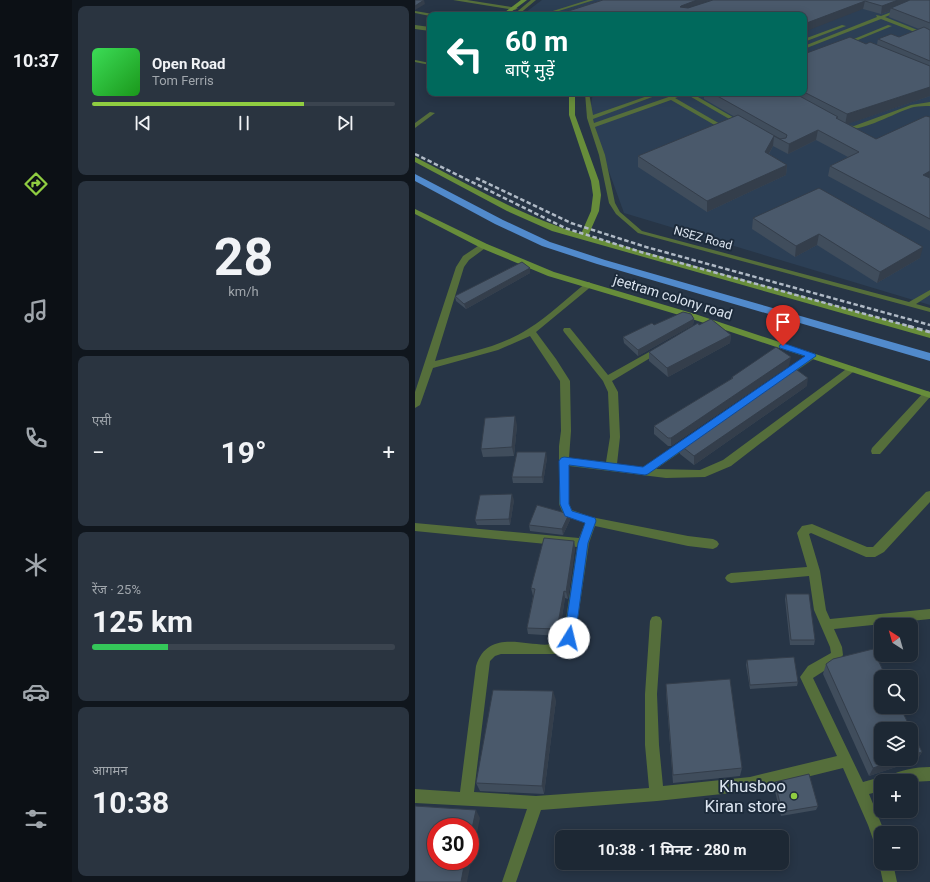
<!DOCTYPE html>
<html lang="hi">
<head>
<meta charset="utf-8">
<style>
	:root { --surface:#1d2834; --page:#2a3440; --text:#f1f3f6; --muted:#a0a6ac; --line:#3b444f; --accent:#90cd41 }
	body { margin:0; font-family:Roboto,"Noto Sans Devanagari",sans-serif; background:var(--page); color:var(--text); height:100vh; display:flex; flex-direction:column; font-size:15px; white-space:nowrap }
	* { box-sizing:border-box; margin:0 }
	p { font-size:13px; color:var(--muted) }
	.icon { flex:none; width:22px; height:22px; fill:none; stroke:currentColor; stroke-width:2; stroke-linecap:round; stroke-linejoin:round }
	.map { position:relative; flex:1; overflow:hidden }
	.panel { display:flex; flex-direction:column; gap:6px; padding:6px; background:#10161d; width:343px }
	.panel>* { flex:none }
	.guide { position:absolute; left:12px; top:12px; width:380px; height:84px; border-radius:8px; box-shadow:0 2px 10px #0003,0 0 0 1px var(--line); background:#00695c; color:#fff; overflow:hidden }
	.needle { width:26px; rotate:323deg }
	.tools { position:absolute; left:459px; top:618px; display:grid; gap:8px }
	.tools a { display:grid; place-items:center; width:44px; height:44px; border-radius:8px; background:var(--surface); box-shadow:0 2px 10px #0003,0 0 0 1px var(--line); font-size:20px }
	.speed { position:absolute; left:12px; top:818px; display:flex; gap:8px; font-size:20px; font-weight:700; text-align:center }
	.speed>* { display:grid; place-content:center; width:52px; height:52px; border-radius:50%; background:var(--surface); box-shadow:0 2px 10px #0003,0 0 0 1px var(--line); line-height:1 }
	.speed .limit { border:6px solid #d22; background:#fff; color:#111 }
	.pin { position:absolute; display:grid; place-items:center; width:34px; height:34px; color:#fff; margin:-41px -17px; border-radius:50% 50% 50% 0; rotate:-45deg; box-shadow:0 0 4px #0007 }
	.pin .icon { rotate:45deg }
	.me { position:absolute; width:44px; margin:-22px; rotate:9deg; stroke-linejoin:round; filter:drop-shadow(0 0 3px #0008) }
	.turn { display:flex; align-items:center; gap:14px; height:84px; padding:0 12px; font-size:18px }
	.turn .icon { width:52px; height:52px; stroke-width:2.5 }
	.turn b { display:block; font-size:28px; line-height:34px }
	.big { font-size:30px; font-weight:700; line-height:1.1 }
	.panel .card { flex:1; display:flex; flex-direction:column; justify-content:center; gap:6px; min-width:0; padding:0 14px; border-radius:8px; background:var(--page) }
	.panel .dial { align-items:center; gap:0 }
	.dial b { font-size:52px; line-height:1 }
	.song { display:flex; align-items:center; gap:12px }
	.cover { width:48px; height:48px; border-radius:6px; background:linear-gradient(135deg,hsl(130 70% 55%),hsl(120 70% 35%)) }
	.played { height:4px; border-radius:2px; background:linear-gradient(90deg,var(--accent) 70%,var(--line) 70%) }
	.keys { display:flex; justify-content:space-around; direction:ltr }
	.heat { display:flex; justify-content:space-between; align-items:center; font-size:22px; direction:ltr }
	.charge { height:6px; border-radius:3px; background:linear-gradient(90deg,#34c759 25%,var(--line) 0) }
	.trip { position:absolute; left:140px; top:830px; width:234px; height:40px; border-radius:8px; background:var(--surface); box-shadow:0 2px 10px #0003,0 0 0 1px var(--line); font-weight:700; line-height:40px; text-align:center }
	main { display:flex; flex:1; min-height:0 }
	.tab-bar { display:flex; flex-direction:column; width:72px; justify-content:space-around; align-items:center; background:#0c1015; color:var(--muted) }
	.tab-bar .icon { width:28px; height:28px }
	.tab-bar .selected { color:var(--accent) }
	.tab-bar b { font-size:18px; color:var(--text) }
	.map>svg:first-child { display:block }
	.built { fill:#2c3f55 }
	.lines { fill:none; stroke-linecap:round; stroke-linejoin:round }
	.canal { fill:#518acc; fill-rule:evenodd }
	.lane { fill:#556e3b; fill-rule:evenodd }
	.street { fill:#556e3b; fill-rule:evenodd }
	.secondary { fill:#678d3a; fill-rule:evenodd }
	.rail-far1 { stroke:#b0bac6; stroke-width:2.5; stroke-dasharray:4.5 2.5; stroke-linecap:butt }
	.rail { stroke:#b0bac6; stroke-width:3; stroke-dasharray:6 3; stroke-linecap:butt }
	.wall { fill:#404d5c }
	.shaded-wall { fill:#343e4b }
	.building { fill:#4a596b; stroke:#343e4b }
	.route { fill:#1a73e8; stroke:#114b97 }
	.poi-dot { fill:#90cd41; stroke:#1d2b3b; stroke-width:1.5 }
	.labels { text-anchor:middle; stroke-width:4; stroke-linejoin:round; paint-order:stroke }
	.far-street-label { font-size:12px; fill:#dce5f0; stroke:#1d2b3b }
	.street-label { font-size:14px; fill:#dce5f0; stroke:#1d2b3b }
	.near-poi-label { font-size:17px; fill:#dce5f0; stroke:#1d2b3b; text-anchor:end }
</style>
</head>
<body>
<main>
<nav class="tab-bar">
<b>10:37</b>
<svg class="icon selected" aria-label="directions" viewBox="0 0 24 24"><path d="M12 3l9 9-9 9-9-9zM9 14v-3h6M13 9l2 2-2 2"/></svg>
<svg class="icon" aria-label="music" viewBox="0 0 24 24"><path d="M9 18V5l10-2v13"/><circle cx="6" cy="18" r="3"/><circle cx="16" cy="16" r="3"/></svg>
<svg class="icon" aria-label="phone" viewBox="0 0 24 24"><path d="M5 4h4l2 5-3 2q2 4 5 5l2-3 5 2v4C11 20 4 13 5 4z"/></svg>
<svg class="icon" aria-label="climate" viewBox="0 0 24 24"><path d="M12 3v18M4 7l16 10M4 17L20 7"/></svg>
<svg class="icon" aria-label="car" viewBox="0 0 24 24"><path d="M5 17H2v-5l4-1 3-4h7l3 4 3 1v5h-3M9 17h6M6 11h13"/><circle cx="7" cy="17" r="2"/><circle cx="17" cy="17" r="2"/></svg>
<svg class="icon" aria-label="filters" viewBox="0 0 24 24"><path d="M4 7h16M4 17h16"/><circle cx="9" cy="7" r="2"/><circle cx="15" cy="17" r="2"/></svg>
</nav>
<section class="panel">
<div class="card">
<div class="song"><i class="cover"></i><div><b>Open Road</b><p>Tom Ferris</p></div></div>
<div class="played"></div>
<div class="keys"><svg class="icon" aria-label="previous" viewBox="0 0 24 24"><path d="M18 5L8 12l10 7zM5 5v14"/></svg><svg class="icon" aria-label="pause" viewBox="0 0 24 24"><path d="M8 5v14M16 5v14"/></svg><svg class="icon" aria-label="next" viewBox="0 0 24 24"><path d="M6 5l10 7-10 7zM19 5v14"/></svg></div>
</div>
<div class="card dial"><b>28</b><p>km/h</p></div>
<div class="card"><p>एसी</p>
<div class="heat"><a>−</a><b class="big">19°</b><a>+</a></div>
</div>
<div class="card"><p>रेंज · 25%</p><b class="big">125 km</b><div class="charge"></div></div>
<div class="card"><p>आगमन</p><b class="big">10:38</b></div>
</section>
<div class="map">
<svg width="515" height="882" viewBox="0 0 515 882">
	<rect width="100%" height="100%" fill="#273546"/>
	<path class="built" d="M127 0H515V305L209 213 188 155 175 110 178 93H389V15H107Z"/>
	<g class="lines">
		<path class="canal" d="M0 174 88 220 135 242 190 260 515 353V361L182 264 127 246 80 224 0 181Z"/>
		<path class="lane" d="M116 0H121L103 15H98Z
			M173 0H179L131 15H125Z
			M484 9H485V11L470 17 515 35V38L466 19 389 49V46L462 17 461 15 466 16Z
			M0 11 18 14 20 15 15 16 0 13Z
			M427 25 431 26 389 42V39Z
			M473 25 477 26 438 42 434 41Z
			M0 60 15 63V65L0 62Z
			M170 93H174L178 115 241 93H248L178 119 179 123 265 93H276L328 123 323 124 271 94 260 98 307 125V127H303L256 100 180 127 190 155 200 203 205 212 227 231 494 302 515 290V295L501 304 515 308V312L223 233 201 214 194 203 184 155 172 118Z
			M515 102V106C510 106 504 106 499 107 482 111 442 136 427 127L430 125 439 126 496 105Z
			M15 112 20 113 0 128V123Z"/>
		<path class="street" d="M38 0H52L103 8 100 10Z
			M0 25 15 27V31L0 29Z
			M66 244H72L73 246 54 260 49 267 20 361C52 353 85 347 113 329 134 316 152 298 171 283L174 282 178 285 121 332 141 359 155 381 156 431 154 458 191 462 195 437 193 392 188 381 149 332 148 330 149 328H155L193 375 243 347H249L250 349 197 381 203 392 205 437 202 464 228 467 276 435 280 436 281 439 280 442 241 469 285 470 308 460 434 367H440L442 369 316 466 290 477 251 478 154 466V504L157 510 176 517 273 536 298 539 302 541 304 544 302 547 298 549 273 546 180 526 174 543 160 638 154 648 141 654H86L80 656 75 661 59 792 121 796 234 788 230 745V694L235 621 237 617 241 616 245 617 247 621 242 694 244 745 248 786 335 777 422 756 385 677 393 666 416 653 415 647 399 610 394 576 316 583 312 581 310 578 312 575 316 573 392 567 382 533 387 526 397 524 452 547H458L511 492 515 491V502L469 552 460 557H451L396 533 394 534 405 571 411 610 415 619 515 609V619L419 629 427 647 428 655 423 662 398 678 448 782 466 777 471 780 473 776C487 770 500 767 515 767V781L496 782V781H466V791L454 794 470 833H466V850L461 848 453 825 428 768 335 791 242 801 126 810 101 882H87L112 809 0 803V789L45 792 61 666C76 619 131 659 148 638L162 547 0 531V523L164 538 170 523 149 516 144 504V446L146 431 145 381 115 336 83 350 18 368 5 405 0 408V392L41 267 48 256Z
			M397 353 402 356 400 358 371 378H365L363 376 365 374Z
			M512 391 515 392V397L465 454H457L456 451 457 448 509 392Z
			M466 858V863H478L482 882H468L464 863Z"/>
		<path class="secondary" d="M106 0H112L92 15H86Z
			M154 93H160V115L184 181 186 195 184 211 173 236 515 332V338L137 231 92 211 0 162V157L2 158C55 185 108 217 166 234L176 211 178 195 176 181 154 115Z
			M0 209 72 244 139 272 280 314 515 392V398L274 318 133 276 66 248 0 214Z"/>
		<path class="rail-far1" d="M0 154 150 228 226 252 497 327
			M61 178 156 223 231 247 515 325"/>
		<path class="rail" d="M493 326 515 332"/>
	</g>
	<path class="wall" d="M188 0H515V96L432 124 461 139 515 117V231L413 176 415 166 433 157 401 140 373 154 358 146 354 154 372 165 371 175 292 212 223 167V156L320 117 289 99V93H389V54L451 44H462L463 39 484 37 504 29 474 17 475 11 466 14 448 9 141 15Z
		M200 93H216L206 97Z
		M338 218 505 258 462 283 402 245 380 257 337 229Z
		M115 268V273L51 309 41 301 40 296Z
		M279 319 278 325 223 356 209 343 208 337 239 325Z
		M284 325 316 335 315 343 253 377 234 361V352Z
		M374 366 256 446H253L239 434V426L316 379 317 377Z
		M392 386 279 465 265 454V445Z
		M102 425 99 456 68 457 66 449Z
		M132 458 128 483H98L97 477Z
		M99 500 95 525H62L60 520Z
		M154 514 155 520 148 535 115 531 114 525Z
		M159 541 160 548 153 599 150 598 144 636 113 634 112 628 118 596 116 588Z
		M371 594 400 640 399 645H375L370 599Z
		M332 660 383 682 382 686 335 689 331 665Z
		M411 664 507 752 502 760 454 776 408 674Z
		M251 684 327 768 325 776 258 783 251 693Z
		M141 700 129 794 65 791 61 783Z
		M360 782 403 806 401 810 366 816 359 787Z"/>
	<path class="shaded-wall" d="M9 0 10 4 0 10V6Z
		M282 0H305L266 14 265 7 266 6Z
		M483 0H497L476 8 475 11 466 14 467 6Z
		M450 1 448 9 389 32V24Z
		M515 87V96L430 125 432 114Z
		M206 93H216L206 97Z
		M403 130 401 140 373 154 374 144Z
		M359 136 358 146 349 162 350 152Z
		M372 165 371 175 292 212V201Z
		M515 171V180L508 175Z
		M404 234 402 245 380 257 381 246Z
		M508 247 505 258 462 283 465 272Z
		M115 268V273L51 309 49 304Z
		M279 319 278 325 223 356V350Z
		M316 335 315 343 253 377 252 368Z
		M376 357 374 366 256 446V438Z
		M393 378 392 386 279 465V456Z
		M100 416 102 425 99 456 97 447Z
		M131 452 132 458 128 483 127 477Z
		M97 494 99 500 95 525 94 519Z
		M154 514 155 520 148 535 147 529Z
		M159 541 160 548 153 599 151 592Z
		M149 591 150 598 144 636 142 629Z
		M138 691 141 700 129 794 127 786Z
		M507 752 502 760 454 776 458 768 485 759H496V755Z
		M61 810 65 818 52 882H46L50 861H55V838Z"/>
	<path class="building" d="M0 0H9L0 6Z
		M188 0H282L266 6 265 7 273 8 298 0H483L467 6 450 1 389 24V15H124L135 12 141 15Z
		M495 0H515V23L476 8Z
		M509 27 515 30V61L463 39 476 34 484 37Z
		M435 37 451 44 455 42 515 66V87L432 114 389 92V54Z
		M297 93H379L423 117 421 118 461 139 511 116 515 117V171L508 175 515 178V219L415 166 444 152 403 130 374 144 359 136 350 152 372 165 292 201 223 156 323 115 365 139 371 138 372 135Z
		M404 188 508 247 465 272 404 234 381 246 338 218Z
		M107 262 115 268 49 304 40 296Z
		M268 312 276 314 279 319 223 350 208 337 237 323 239 325Z
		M296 319 316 335 252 368 234 352 283 323 284 325Z
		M361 347 376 357 256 438H253L239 426 318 378 317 377Z
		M378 367 393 378 279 456 265 445Z
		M100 416 97 447 66 449 70 418Z
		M102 452H131L127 477H97Z
		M97 494 94 519 60 520 65 495Z
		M122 505 154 514 147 529 114 525Z
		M129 538 159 541 151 592 149 591 142 629 112 628 120 589 116 588Z
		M371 594H394L400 640H376Z
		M458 649 471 677H466V707H485L496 729H466V759H485L458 768 411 664 418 659Z
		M379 657 383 682 335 685 332 660Z
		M315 679 327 768 258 775 251 684Z
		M78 690 138 691 127 786 61 783Z
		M496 729 507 752 496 755Z
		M394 774 403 806 367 812 360 782Z
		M0 806 61 810 55 838V827H21V861H50L46 882H0Z"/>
	<path class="route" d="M368 343 400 354 401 356 233 474 230 475 154 465V504L157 511 180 518 181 521 173 543 160 638 158 641 154 643 150 641 149 638 163 543 170 523 150 516 145 504 144 461 146 458 149 457 228 467 390 356 365 348 364 346Z"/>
	<circle class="poi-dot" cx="379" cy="796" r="4"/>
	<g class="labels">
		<g class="far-street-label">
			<text transform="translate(288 238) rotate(15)" y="4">NSEZ Road</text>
		</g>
		<g class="street-label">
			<text transform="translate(258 297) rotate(17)" y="5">jeetram colony road</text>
		</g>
		<g class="near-poi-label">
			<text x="371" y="792">Khusboo<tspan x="371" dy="20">Kiran store</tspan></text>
		</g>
	</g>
</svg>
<div class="tools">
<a><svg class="needle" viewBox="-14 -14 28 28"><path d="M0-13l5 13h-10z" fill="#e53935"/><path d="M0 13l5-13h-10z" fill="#a0a6ac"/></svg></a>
<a><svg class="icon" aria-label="search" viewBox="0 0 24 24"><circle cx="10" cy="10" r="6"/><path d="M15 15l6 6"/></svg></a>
<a><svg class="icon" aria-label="layers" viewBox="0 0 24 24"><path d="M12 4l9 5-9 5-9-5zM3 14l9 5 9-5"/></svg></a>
<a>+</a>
<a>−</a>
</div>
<div class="speed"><div class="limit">30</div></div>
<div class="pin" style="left:368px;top:346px;background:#d93025"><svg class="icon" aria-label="arrive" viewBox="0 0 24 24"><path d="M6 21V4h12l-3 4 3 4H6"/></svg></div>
<svg class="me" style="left:154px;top:638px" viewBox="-20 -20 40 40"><circle r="19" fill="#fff"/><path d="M0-13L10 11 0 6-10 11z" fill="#1a73e8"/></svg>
<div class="trip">10:38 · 1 मिनट · 280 m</div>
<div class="guide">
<div class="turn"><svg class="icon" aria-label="left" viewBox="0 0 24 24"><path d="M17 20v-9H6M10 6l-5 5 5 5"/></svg><div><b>60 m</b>बाएँ मुड़ें</div></div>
</div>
</div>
</main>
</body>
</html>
